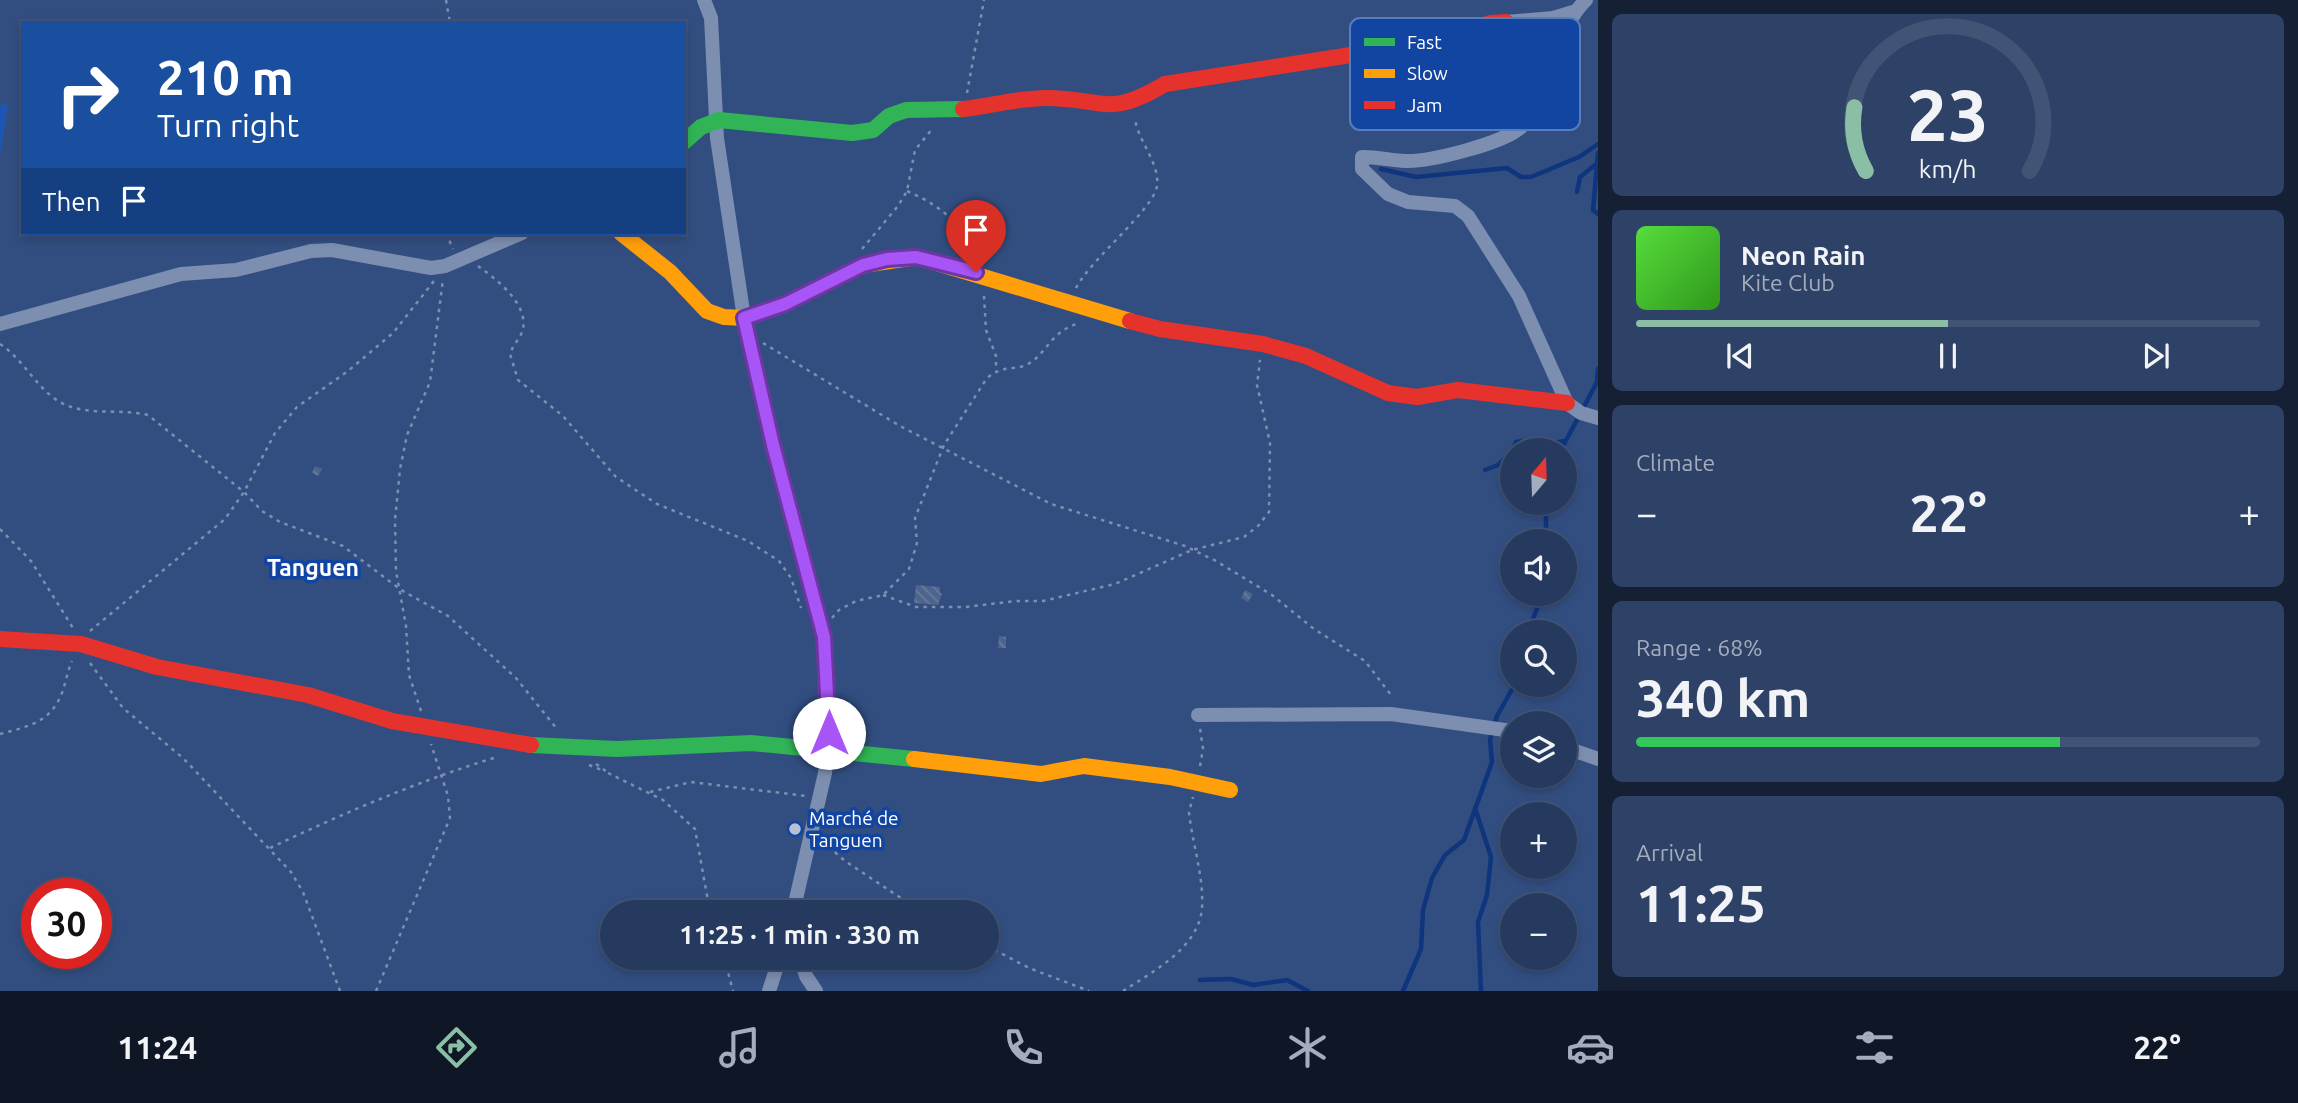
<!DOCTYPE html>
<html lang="en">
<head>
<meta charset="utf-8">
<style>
	:root { --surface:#263a60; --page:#2e4166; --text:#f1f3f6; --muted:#a4adbd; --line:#425475; --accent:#8abfa5 }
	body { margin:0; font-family:Ubuntu,sans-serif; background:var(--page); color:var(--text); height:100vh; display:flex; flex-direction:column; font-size:26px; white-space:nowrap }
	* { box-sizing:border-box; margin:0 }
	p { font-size:23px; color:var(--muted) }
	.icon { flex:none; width:38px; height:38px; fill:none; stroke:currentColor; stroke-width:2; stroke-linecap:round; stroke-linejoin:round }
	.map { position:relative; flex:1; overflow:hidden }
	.details { display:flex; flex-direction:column; gap:14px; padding:14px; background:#152035; width:700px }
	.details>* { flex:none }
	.banner { position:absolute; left:21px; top:21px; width:665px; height:214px; border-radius:0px; box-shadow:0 4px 10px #0003,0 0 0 2px var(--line); background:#1a4fa0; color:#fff; overflow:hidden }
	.needle { width:46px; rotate:19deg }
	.controls { position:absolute; left:1500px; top:438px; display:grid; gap:14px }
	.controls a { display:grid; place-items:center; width:77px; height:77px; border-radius:50%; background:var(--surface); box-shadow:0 4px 10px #0003,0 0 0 2px var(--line); font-size:35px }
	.speed { position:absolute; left:21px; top:878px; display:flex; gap:14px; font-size:35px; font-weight:700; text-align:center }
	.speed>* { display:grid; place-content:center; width:91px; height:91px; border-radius:50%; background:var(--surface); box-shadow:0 4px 10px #0003,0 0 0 2px var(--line); line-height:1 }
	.speed .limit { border:10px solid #d22; background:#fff; color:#111 }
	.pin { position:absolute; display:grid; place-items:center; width:60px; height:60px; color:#fff; margin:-72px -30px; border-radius:50% 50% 50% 0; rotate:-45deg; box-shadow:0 0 7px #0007 }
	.pin .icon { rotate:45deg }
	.me { position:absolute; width:77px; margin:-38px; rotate:0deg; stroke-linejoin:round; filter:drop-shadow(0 0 5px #0008) }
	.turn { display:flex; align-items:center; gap:24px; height:147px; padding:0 21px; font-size:32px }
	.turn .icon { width:91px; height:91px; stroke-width:2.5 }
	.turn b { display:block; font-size:49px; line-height:60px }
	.then { display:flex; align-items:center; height:66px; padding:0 21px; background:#0003; gap:14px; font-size:26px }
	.big { font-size:52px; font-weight:700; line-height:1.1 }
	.details .widget { flex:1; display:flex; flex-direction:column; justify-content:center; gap:10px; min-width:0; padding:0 24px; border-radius:10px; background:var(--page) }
	.details .dial { align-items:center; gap:0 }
	.dial svg { height:182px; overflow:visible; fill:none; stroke:var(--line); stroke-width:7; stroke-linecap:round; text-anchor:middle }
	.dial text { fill:var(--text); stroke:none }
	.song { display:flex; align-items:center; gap:21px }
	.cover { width:84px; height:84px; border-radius:10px; background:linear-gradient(135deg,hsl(110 70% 55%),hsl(110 70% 35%)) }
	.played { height:7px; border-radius:4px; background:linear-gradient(90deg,var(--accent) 50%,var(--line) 50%) }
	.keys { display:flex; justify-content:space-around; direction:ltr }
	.heat { display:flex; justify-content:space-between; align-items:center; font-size:38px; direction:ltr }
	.charge { height:10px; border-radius:5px; background:linear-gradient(90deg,#34c759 68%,var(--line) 0) }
	.trip { position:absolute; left:600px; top:900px; width:399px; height:70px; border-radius:35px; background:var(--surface); box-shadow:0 4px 10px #0003,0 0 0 2px var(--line); font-weight:700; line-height:70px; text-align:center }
	.tabs { display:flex; height:112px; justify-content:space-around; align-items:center; background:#0f1726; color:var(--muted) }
	.tabs .icon { width:49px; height:49px }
	.tabs .on { color:var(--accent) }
	.tabs b { font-size:32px; color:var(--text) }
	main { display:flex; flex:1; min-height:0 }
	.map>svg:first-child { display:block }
	.forest { fill:url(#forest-crowns) }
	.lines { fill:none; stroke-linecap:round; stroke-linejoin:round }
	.stream { stroke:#0e357d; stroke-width:4.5 }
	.building { fill:url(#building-back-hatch) }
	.path { stroke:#7d8fb0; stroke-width:2.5; stroke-dasharray:3.5 5; stroke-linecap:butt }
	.street { stroke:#7d8fb0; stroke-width:14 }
	.fast { stroke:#30b455; stroke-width:16 }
	.slow { stroke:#ff9f0a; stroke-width:16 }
	.jam { stroke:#e5322d; stroke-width:16 }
	.route-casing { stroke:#6d37a1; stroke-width:18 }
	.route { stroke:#a855f7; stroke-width:12 }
	.poi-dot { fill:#b7c1d3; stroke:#1145a1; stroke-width:2.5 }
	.labels { text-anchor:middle; stroke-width:7; stroke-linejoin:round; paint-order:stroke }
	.poi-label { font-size:19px; fill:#fff; stroke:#1145a1; text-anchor:start }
	.quarter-label { font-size:23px; font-weight:bold; fill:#fff; stroke:#1145a1 }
	.key { fill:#1145a1; stroke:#587dbd; stroke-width:2 }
	.key-label { font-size:19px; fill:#fff }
</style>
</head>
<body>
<main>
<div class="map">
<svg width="1598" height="991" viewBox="0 0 1598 991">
	<defs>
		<pattern id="forest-crowns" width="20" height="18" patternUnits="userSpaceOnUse" patternTransform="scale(1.75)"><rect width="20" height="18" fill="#1c55b3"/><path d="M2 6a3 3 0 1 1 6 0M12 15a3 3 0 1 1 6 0" fill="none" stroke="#3e6ebe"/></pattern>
		<pattern id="building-back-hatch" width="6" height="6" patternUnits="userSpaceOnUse" patternTransform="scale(1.75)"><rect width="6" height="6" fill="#4d648d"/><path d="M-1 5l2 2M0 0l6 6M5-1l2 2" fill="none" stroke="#687b9e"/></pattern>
	</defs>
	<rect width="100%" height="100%" fill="#324e80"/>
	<path class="forest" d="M8 104 0 156V105Z"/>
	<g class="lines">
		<path class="stream" d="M1598 153 1593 210 1598 214
			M1381 169 1416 177 1507 168 1521 177H1531L1579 157 1598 144
			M1577 192 1580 177 1595 165
			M1513 450 1516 442C1533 438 1549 446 1565 441
			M1561 450 1597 382 1598 369
			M1485 470 1498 465 1512 452
			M1546 541V502
			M1534 632 1533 619 1543 593
			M1475 808 1491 857 1487 895 1478 922 1481 991
			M1200 980 1231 979 1253 985 1287 980 1308 991
			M1403 991 1421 949 1423 910 1432 878 1445 855 1464 840 1492 762 1490 740 1497 716 1515 684"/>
	</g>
	<path class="building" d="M315 466 322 469 318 476 312 473Z
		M916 585 940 587V593H942L938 605 914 603Z
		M1245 590 1253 594 1248 602 1241 598Z
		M999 636 1006 637V648H998Z
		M1564 922 1572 926 1567 933 1564 931Z"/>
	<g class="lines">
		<path class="path" d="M446 0 450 23
			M967 93 984 0
			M907 191C945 208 958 221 976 259
			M446 233 453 249
			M862 249 898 206 907 191 915 150 933 128
			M478 266C496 279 528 303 523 329 521 338 513 344 510 354L518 380 563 416 616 477 657 504 748 541 779 561 791 578 801 608
			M1076 288C1090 260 1154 209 1157 186 1160 163 1138 141 1135 119
			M984 296 986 330 996 356V371
			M763 343 900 426 1051 504 1185 546 1216 561 1272 595 1314 629 1365 661 1391 695
			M0 344C23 359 35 386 58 401 84 417 119 408 148 415L244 492 262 511 280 522 343 546 401 590 448 616 516 678 557 729
			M0 529 31 561 73 628
			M883 595 916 607H966L1016 601H1043L1115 584 1192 550 1244 537 1258 526 1269 512 1270 443 1257 385 1260 360
			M832 618 839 610 856 601 883 595 909 569 917 543 915 518 944 445 987 378C1004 364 1016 371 1028 364 1047 354 1050 331 1080 323
			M90 631 225 519 244 492 275 433 297 407 348 371 393 333 434 281
			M90 663 123 708 183 758 291 872 303 892 340 991
			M421 711 409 675 406 626 396 571 395 520 400 469 407 435 430 382 443 279
			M0 734C22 728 45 724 57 703 65 691 66 674 72 661
			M596 764 607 772
			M589 765 602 770
			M1200 766 1203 749 1200 728
			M608 773 663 800 695 829 710 912
			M650 792 691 782 806 796
			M822 841 845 861 922 912
			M270 848C344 813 418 781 497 757
			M987 946 1029 968 1089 991
			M724 957 733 991
			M376 991 450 818 448 796 431 744
			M1123 991C1152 972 1199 948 1202 908 1204 876 1192 843 1189 812L1193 797"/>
		<path class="street" d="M704 0 711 18 717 138 744 318 773 445 824 637 830 719 825 773 793 912
			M1586 0C1561 24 1562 52 1550 82 1544 97 1534 115 1521 127 1504 143 1430 162 1405 161 1390 160 1377 157 1362 157V169L1388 194 1408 202 1455 206 1468 216 1519 296 1567 403 1581 413 1598 418
			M1506 22 1553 18 1573 12
			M0 324 181 274 236 270 311 251 332 250 431 268 445 266 522 233
			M1198 715 1391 714 1512 731
			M1564 747 1598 759
			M800 957 806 976 816 991
			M769 991 780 957"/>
		<path class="fast" d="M684 142 701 127 719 120 852 133 873 130 889 116 906 110 963 109
			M531 745 617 749 751 743 914 759"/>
		<path class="slow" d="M621 233 670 272 707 311 724 317 744 318 785 304 863 265 917 257 1130 321
			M914 759 1041 774 1084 766 1170 777 1230 790"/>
		<path class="jam" d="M963 109C991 106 1022 97 1050 98 1108 100 1109 117 1165 84L1370 52 1440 39 1490 23 1506 22 1554 67
			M1130 321 1160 329 1263 344 1306 356 1388 393 1417 397 1458 390 1567 403
			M0 639 81 644 157 667 308 695 392 721 531 745"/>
	</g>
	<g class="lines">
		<g class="route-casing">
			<path id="route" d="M829 733 824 637 773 445 744 318 785 304 863 265 887 259 916 257 976 272"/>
		</g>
		<use href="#route" class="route"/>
	</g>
	<circle class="poi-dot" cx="795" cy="829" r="7"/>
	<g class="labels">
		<g class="poi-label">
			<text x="809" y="825">Marché de<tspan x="809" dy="22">Tanguen</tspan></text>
		</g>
		<g class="quarter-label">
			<text x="313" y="576">Tanguen</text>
		</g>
	</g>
	<rect x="1350" y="18" width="230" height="112" rx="10" class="key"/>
	<rect x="1364" y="38" width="31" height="8" fill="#30b455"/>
	<rect x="1364" y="69" width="31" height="9" fill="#ff9f0a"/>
	<rect x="1364" y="101" width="31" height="8" fill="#e5322d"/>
	<g class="key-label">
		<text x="1407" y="49">Fast</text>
		<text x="1407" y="80">Slow</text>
		<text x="1407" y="112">Jam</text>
	</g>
</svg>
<div class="controls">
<a><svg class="needle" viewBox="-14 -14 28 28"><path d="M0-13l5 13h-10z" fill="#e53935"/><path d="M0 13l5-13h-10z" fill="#a4adbd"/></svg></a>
<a><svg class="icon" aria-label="sound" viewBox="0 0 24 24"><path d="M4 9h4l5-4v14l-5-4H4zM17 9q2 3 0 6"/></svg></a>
<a><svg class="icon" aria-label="search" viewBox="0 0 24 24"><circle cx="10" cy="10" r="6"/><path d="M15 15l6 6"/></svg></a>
<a><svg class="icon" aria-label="layers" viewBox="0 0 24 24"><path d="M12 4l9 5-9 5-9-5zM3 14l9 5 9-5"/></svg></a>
<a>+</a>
<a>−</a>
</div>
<div class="speed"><div class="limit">30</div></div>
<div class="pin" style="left:976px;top:272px;background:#d93025"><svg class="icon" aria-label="arrive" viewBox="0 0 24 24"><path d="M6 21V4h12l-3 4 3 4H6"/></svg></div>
<svg class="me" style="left:829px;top:733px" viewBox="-20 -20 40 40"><circle r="19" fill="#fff"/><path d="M0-13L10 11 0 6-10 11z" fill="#a855f7"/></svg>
<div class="trip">11:25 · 1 min · 330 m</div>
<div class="banner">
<div class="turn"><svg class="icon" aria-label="right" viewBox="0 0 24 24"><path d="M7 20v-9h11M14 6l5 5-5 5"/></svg><div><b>210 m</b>Turn right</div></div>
<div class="then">Then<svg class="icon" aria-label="arrive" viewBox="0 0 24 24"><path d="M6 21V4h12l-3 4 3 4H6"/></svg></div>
</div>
</div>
<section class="details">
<div class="widget dial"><svg viewBox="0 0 100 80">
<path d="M14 69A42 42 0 1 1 86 69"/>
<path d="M14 69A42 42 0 0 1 9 41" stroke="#8abfa5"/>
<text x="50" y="56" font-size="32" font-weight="700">23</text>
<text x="50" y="72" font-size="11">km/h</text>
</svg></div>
<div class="widget">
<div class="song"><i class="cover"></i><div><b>Neon Rain</b><p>Kite Club</p></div></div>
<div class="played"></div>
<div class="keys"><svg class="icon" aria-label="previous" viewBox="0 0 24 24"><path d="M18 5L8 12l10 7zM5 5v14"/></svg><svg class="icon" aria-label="pause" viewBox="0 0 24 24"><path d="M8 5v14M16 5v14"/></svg><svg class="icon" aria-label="next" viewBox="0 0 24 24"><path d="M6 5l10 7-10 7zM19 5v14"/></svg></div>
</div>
<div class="widget"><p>Climate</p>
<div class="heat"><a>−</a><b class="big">22°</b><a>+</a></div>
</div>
<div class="widget"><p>Range · 68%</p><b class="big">340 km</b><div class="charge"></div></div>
<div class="widget"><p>Arrival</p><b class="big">11:25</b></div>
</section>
</main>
<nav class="tabs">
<b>11:24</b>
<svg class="icon on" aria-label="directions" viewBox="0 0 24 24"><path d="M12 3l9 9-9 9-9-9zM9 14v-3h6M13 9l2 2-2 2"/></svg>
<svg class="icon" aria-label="music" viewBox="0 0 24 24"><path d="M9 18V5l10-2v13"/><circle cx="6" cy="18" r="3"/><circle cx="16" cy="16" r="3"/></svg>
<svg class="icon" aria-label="phone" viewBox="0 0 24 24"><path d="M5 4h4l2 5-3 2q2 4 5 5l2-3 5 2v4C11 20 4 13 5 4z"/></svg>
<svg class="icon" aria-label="climate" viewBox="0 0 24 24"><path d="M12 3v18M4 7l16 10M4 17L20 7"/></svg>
<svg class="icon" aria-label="car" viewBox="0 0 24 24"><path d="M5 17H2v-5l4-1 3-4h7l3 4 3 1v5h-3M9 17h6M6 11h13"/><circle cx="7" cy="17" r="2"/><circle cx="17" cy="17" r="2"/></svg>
<svg class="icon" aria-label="filters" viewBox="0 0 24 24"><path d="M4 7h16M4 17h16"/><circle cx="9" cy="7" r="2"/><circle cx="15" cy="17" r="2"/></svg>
<b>22°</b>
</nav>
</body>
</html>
